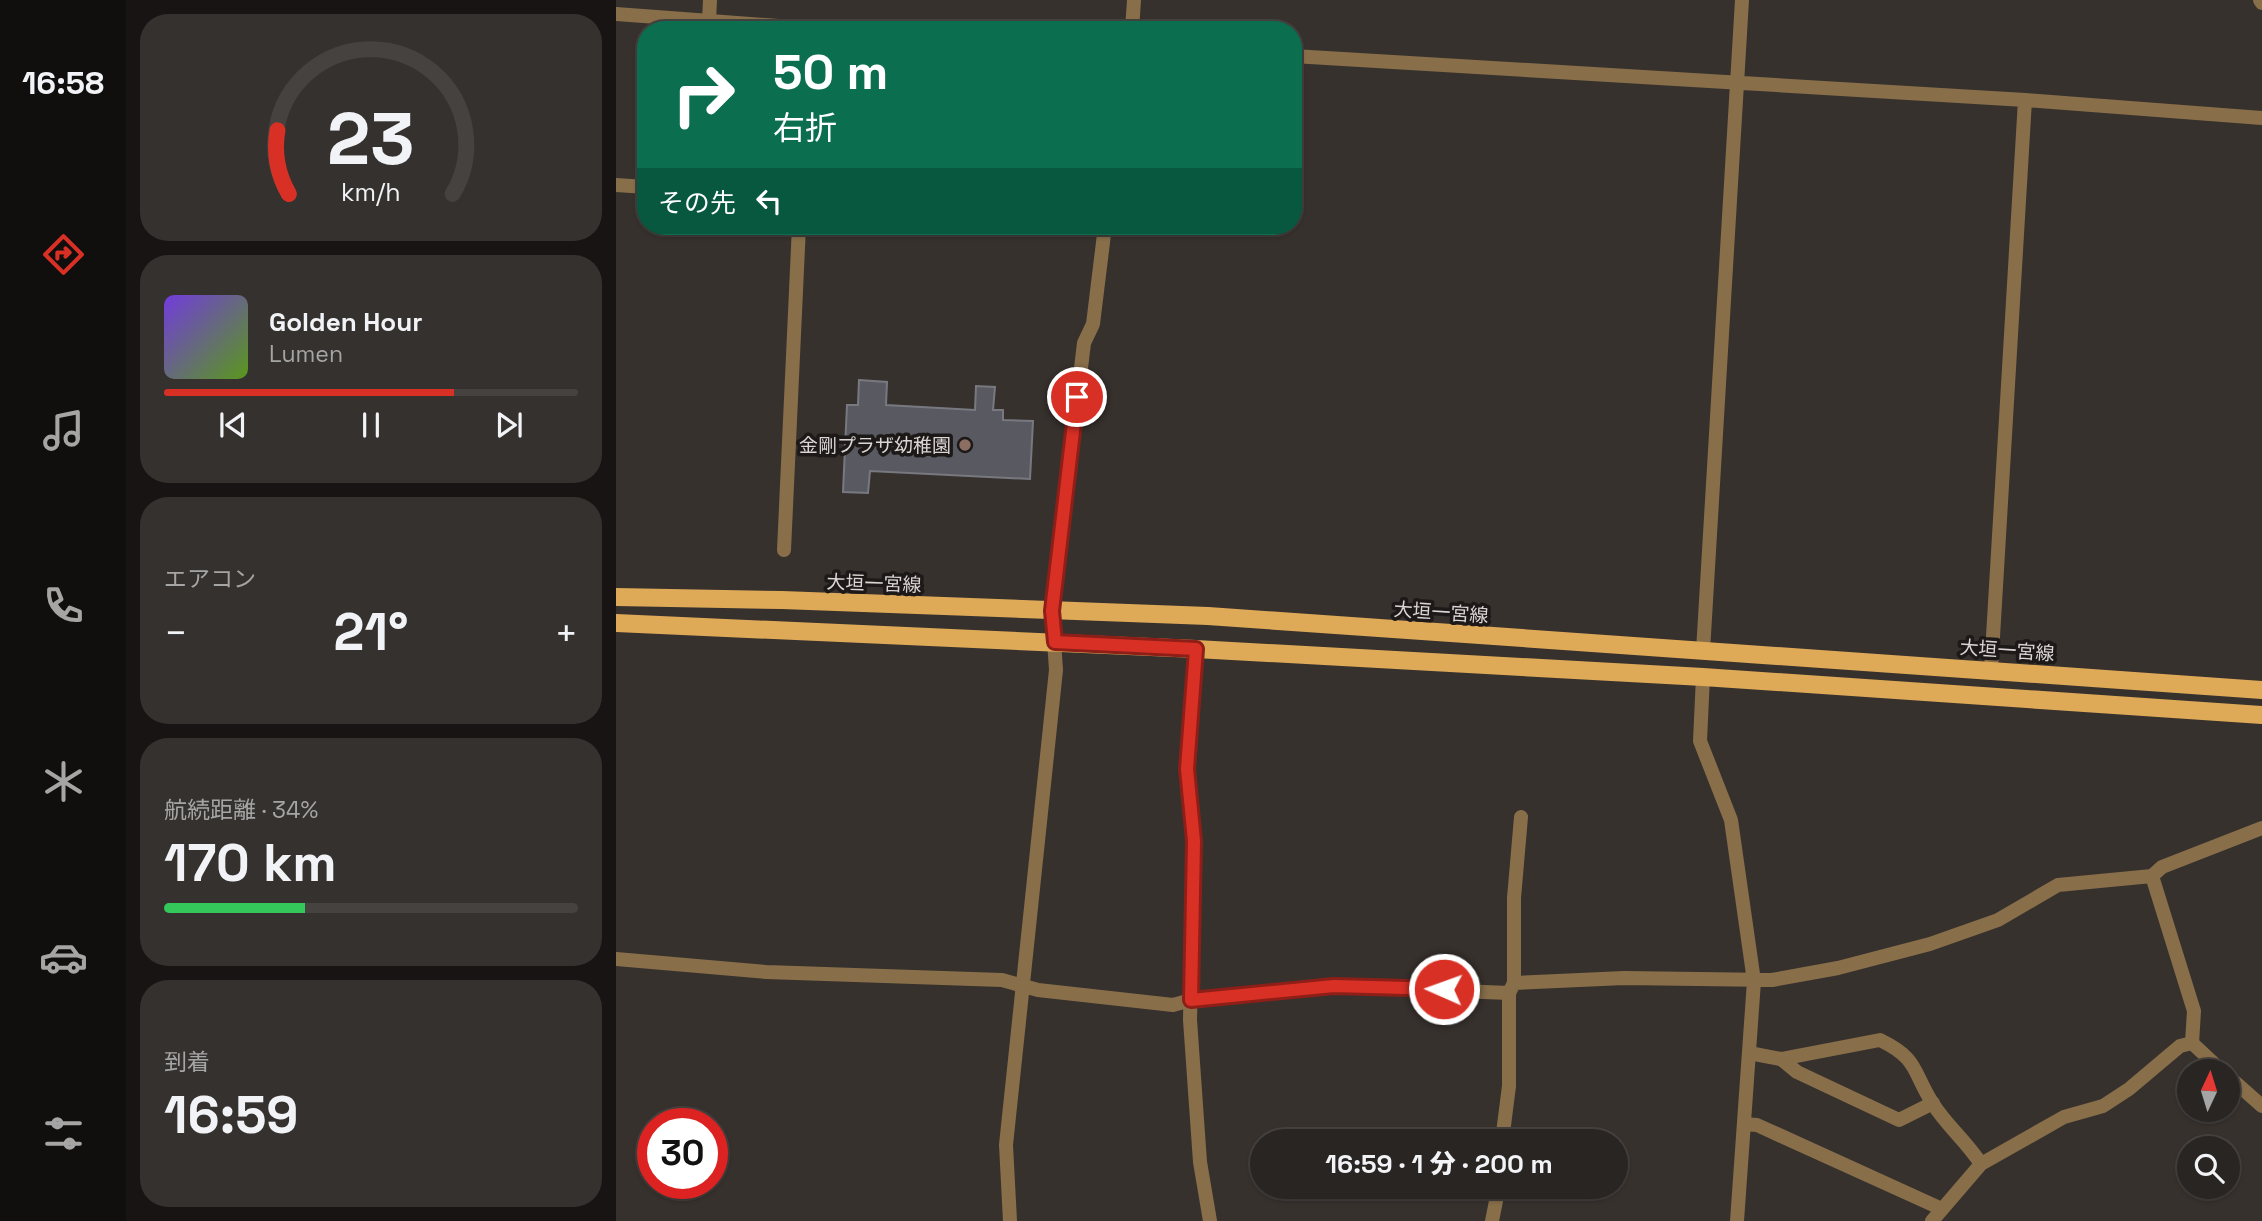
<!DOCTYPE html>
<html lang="ja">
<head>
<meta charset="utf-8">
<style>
	:root { --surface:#292522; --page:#35312f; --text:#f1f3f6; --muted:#a5a5a5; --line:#454240; --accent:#d93025 }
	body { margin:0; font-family:"Space Grotesk","Noto Sans JP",sans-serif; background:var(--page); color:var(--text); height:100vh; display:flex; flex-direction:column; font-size:26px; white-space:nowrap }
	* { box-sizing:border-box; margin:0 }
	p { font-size:23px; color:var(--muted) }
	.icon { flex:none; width:38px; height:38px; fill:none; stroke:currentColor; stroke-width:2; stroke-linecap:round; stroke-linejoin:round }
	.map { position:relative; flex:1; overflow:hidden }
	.details { display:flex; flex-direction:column; gap:14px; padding:14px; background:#171413; width:490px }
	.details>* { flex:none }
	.banner { position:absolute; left:21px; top:21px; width:665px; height:214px; border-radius:28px; box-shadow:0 2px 5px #0004,0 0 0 2px var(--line); background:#0b6e4f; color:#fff; overflow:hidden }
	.needle { width:46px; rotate:4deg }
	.tools { position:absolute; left:1561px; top:1059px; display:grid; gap:14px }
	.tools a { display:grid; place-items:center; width:63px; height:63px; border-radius:50%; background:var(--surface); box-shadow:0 2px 5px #0004,0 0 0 2px var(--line); font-size:35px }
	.speed { position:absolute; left:21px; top:1108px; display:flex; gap:14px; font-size:35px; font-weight:700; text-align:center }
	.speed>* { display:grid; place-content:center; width:91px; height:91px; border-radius:50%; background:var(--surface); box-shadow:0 2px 5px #0004,0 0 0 2px var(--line); line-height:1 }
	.speed .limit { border:10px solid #d22; background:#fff; color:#111 }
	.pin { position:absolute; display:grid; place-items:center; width:60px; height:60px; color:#fff; margin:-30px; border:4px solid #fff; border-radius:50%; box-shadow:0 2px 7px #0007 }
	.me { position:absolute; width:77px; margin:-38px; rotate:272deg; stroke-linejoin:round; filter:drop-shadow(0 0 5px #0008) }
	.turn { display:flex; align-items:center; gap:24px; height:147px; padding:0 21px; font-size:32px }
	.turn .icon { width:91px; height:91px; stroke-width:2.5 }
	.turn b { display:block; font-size:49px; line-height:60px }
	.then { display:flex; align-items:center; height:66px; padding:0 21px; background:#0003; gap:14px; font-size:26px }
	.big { font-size:52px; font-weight:800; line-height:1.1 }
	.details .widget { flex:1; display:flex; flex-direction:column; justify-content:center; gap:10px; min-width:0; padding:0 24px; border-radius:28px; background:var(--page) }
	.details .dial { align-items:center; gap:0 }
	.dial svg { height:182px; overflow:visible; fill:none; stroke:var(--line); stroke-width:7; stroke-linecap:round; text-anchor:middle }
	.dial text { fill:var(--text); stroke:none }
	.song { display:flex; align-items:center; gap:21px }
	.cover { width:84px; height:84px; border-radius:10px; background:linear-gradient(135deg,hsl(260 70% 55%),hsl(90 70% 35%)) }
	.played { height:7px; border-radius:4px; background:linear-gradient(90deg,var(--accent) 70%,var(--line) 70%) }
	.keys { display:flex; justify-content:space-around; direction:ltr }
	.heat { display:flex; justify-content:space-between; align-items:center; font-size:38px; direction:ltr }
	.charge { height:10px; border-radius:5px; background:linear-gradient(90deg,#34c759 34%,var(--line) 0) }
	.trip { position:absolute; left:634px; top:1129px; width:378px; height:70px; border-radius:35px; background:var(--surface); box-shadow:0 2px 5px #0004,0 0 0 2px var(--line); font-weight:800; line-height:70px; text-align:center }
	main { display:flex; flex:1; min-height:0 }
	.menu { display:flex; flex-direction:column; width:126px; justify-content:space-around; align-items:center; background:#100f0e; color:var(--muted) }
	.menu .icon { width:49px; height:49px }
	.menu .current { color:var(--accent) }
	.menu b { font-size:32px; color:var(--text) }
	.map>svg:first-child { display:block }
	.building { fill:#595a61; stroke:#787980; stroke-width:2 }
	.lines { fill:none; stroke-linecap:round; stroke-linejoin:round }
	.lane { stroke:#886f4a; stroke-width:14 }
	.street { stroke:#886f4a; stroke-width:14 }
	.primary { stroke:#deaa58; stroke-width:18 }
	.route-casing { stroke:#8d1f18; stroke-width:18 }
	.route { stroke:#d93025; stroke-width:12 }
	.education-dot { fill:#8d6e63; stroke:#1c1918; stroke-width:2.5 }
	.labels { text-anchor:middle; stroke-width:7; stroke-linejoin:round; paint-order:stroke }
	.poi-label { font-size:19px; fill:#dbd6d4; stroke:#1c1918; text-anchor:end }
	.street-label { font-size:19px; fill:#dbd6d4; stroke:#1c1918 }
</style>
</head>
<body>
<main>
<nav class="menu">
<b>16:58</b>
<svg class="icon current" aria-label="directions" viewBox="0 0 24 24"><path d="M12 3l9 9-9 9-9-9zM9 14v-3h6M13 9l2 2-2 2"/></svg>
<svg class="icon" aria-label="music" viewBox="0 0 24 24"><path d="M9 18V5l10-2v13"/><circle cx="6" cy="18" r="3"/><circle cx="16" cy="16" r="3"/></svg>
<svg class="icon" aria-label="phone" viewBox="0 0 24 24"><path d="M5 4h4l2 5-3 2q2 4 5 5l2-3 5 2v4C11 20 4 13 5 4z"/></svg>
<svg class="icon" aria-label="climate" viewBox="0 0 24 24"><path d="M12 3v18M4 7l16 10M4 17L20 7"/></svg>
<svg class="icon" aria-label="car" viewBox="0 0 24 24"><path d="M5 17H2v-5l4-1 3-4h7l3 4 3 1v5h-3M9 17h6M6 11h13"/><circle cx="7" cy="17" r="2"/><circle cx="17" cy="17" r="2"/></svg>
<svg class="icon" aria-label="filters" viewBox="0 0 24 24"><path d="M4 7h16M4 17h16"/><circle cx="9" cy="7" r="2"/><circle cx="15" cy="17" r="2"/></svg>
</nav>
<section class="details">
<div class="widget dial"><svg viewBox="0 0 100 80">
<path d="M14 69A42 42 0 1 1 86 69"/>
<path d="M14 69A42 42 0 0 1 9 41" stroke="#d93025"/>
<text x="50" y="56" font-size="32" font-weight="700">23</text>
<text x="50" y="72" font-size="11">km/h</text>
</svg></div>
<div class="widget">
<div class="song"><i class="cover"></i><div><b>Golden Hour</b><p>Lumen</p></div></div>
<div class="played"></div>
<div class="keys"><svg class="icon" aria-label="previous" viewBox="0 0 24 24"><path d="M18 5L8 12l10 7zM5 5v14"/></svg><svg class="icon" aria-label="pause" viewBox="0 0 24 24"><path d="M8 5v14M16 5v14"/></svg><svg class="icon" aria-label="next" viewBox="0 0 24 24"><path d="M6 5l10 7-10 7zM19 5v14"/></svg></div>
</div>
<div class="widget"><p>エアコン</p>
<div class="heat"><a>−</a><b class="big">21°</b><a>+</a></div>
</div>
<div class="widget"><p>航続距離 · 34%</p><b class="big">170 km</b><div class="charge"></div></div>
<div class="widget"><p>到着</p><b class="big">16:59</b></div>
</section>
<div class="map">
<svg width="1646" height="1221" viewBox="0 0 1646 1221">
	<rect width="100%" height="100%" fill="#37312d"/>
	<path class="building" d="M243 380 271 382 270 405 359 410 360 386 379 387 377 410H387V420L417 421 414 479 254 471 252 493 227 492 231 405H242Z"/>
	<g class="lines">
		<path class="lane" d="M0 185 30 187
			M168 550 183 226
			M1133 1053 1165 1059 1264 1040C1303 1059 1296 1071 1317 1104 1331 1126 1351 1142 1365 1164
			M1165 1059 1181 1072 1283 1120 1317 1103
			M1128 1124 1141 1125 1326 1209
			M1316 1221 1365 1164 1448 1117 1487 1106 1513 1089 1564 1046 1576 1043"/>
		<path class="street" d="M1644 0 1646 3
			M0 14 217 30
			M93 21 94 0
			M516 30 518 0
			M677 56 1409 100 1646 118
			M580 649 571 769 578 841 574 1020 584 1162 594 1221
			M1087 651 1126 0
			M1375 670 1409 100
			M1087 677 1084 741 1115 820 1138 981 1121 1221
			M1536 876 1578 1011 1576 1043 1606 1071
			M0 959 150 972 386 980 422 990 557 1005 575 1000 718 986 893 993 898 983 1008 978 1156 980 1222 968 1314 944 1382 920 1442 885 1536 876 1546 867 1646 828
			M898 983V898L905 817
			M1612 1076 1646 1106
			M886 1141 893 1086V993
			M394 1221 390 1145 440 670 436 611 468 343 477 324 489 226
			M876 1221 883 1186"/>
		<path class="primary" d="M0 597 166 600 592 616 1646 690
			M0 623 580 649 1087 677 1646 715"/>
	</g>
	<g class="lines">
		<g class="route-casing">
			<path id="route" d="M461 397 436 611 439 642 580 649 571 769 578 841 575 1000 718 986 828 989"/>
		</g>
		<use href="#route" class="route"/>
	</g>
	<circle class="education-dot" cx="349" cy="445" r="7"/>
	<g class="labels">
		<g class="poi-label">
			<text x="335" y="452">金剛プラザ幼稚園</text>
		</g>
		<g class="street-label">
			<text transform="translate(258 583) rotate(2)" y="7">大垣一宮線</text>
			<text transform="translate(825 612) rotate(4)" y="7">大垣一宮線</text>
			<text transform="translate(1391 650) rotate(4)" y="7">大垣一宮線</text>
		</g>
	</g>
</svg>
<div class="tools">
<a><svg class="needle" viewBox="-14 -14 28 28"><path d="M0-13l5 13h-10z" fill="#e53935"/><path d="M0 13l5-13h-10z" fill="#a5a5a5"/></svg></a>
<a><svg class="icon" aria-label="search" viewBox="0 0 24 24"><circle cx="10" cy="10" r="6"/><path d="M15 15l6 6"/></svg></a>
</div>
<div class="speed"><div class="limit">30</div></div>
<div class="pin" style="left:461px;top:397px;background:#d93025"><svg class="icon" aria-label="arrive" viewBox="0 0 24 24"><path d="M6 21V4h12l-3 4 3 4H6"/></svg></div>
<svg class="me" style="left:828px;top:989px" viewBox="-20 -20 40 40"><circle r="17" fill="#d93025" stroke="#fff" stroke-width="3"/><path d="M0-11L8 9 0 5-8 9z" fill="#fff"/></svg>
<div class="trip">16:59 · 1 分 · 200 m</div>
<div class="banner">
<div class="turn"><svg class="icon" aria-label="right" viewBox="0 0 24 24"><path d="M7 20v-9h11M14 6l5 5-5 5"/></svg><div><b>50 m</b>右折</div></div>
<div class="then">その先<svg class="icon" aria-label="left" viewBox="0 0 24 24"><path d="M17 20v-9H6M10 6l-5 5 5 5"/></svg></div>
</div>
</div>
</main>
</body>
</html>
